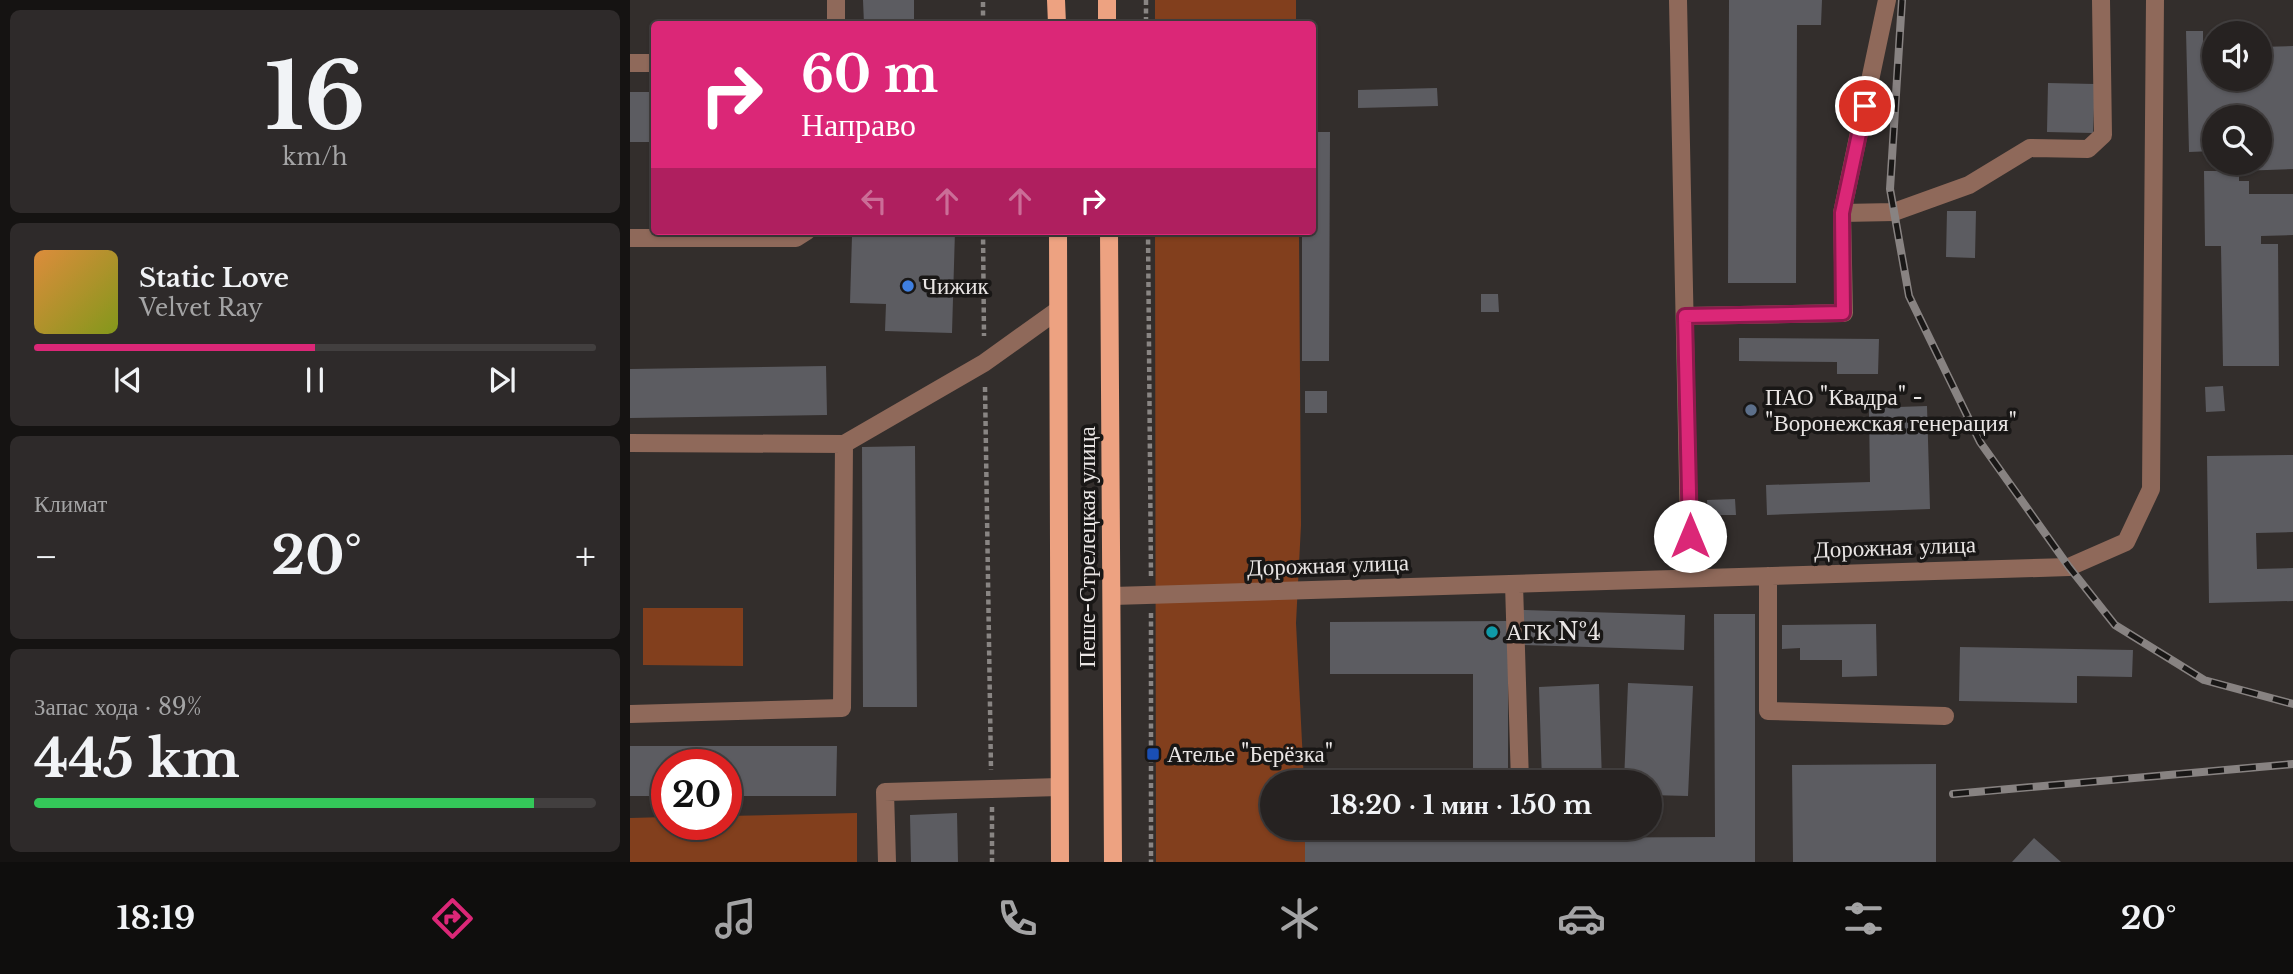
<!DOCTYPE html>
<html lang="ru">
<head>
<meta charset="utf-8">
<style>
	:root { --surface:#262221; --page:#2e2a2a; --text:#f1f3f6; --muted:#a4a4a5; --line:#423f3f; --accent:#db2777 }
	body { margin:0; font-family:"Libre Baskerville",serif; background:var(--page); color:var(--text); height:100vh; display:flex; flex-direction:column; font-size:26px; white-space:nowrap }
	* { box-sizing:border-box; margin:0 }
	p { font-size:23px; color:var(--muted) }
	.icon { flex:none; width:38px; height:38px; fill:none; stroke:currentColor; stroke-width:2; stroke-linecap:round; stroke-linejoin:round }
	.map { position:relative; flex:1; overflow:hidden }
	.sheet { display:flex; flex-direction:column; gap:10px; padding:10px; background:#151312; width:630px }
	.sheet>* { flex:none }
	.banner { position:absolute; left:21px; top:21px; width:665px; height:214px; border-radius:7px; box-shadow:0 2px 5px #0004,0 0 0 2px var(--line); background:#db2777; color:#fff; overflow:hidden }
	.fabs { position:absolute; left:1572px; top:21px; display:grid; gap:14px }
	.fabs a { display:grid; place-items:center; width:70px; height:70px; border-radius:50%; background:var(--surface); box-shadow:0 2px 5px #0004,0 0 0 2px var(--line); font-size:35px }
	.speed { position:absolute; left:21px; top:749px; display:flex; gap:14px; font-size:35px; font-weight:700; text-align:center }
	.speed>* { display:grid; place-content:center; width:91px; height:91px; border-radius:50%; background:var(--surface); box-shadow:0 2px 5px #0004,0 0 0 2px var(--line); line-height:1 }
	.speed .limit { border:10px solid #d22; background:#fff; color:#111 }
	.pin { position:absolute; display:grid; place-items:center; width:60px; height:60px; color:#fff; margin:-30px; border:4px solid #fff; border-radius:50%; box-shadow:0 2px 7px #0007 }
	.me { position:absolute; width:77px; margin:-38px; rotate:0deg; stroke-linejoin:round; filter:drop-shadow(0 0 5px #0008) }
	.turn { display:flex; align-items:center; gap:24px; height:147px; padding:0 35px; font-size:32px }
	.turn .icon { width:91px; height:91px; stroke-width:2.5 }
	.turn b { display:block; font-size:49px; line-height:60px }
	.lanes { display:flex; align-items:center; height:66px; padding:0 35px; background:#0003; justify-content:center; gap:35px; direction:ltr }
	.lanes .off { opacity:.35 }
	.big { font-size:52px; font-weight:700; line-height:1.1 }
	.sheet .widget { flex:1; display:flex; flex-direction:column; justify-content:center; gap:10px; min-width:0; padding:0 24px; border-radius:10px; background:var(--page) }
	.sheet .dial { align-items:center; gap:0 }
	.dial b { font-size:91px; line-height:1 }
	.song { display:flex; align-items:center; gap:21px }
	.cover { width:84px; height:84px; border-radius:10px; background:linear-gradient(135deg,hsl(30 70% 55%),hsl(70 70% 35%)) }
	.played { height:7px; border-radius:4px; background:linear-gradient(90deg,var(--accent) 50%,var(--line) 50%) }
	.keys { display:flex; justify-content:space-around; direction:ltr }
	.heat { display:flex; justify-content:space-between; align-items:center; font-size:38px; direction:ltr }
	.charge { height:10px; border-radius:5px; background:linear-gradient(90deg,#34c759 89%,var(--line) 0) }
	.trip { position:absolute; left:630px; top:770px; width:402px; height:70px; border-radius:35px; background:var(--surface); box-shadow:0 2px 5px #0004,0 0 0 2px var(--line); font-weight:700; line-height:70px; text-align:center }
	.tab-bar { display:flex; height:112px; justify-content:space-around; align-items:center; background:#0f0e0d; color:var(--muted) }
	.tab-bar .icon { width:49px; height:49px }
	.tab-bar .current { color:var(--accent) }
	.tab-bar b { font-size:32px; color:var(--text) }
	main { display:flex; flex:1; min-height:0 }
	.map>svg:first-child { display:block }
	.green { fill:#823f1d }
	.building { fill:#5c5c61 }
	.lines { fill:none; stroke-linecap:round; stroke-linejoin:round }
	.path { stroke:#898583; stroke-width:4.5; stroke-dasharray:5 3.5; stroke-linecap:butt }
	.minor { stroke:#8f695a; stroke-width:18 }
	.major { stroke:#eda281; stroke-width:18 }
	.rail-casing { stroke:#888382; stroke-width:8 }
	.rail { stroke:#191716; stroke-width:5; stroke-dasharray:16; stroke-linecap:butt }
	.route-casing { stroke:#8e194d; stroke-width:18 }
	.route { stroke:#db2777; stroke-width:12 }
	.shop-dot { fill:#3f7fe0; stroke:#191716; stroke-width:2.5 }
	.service-dot { fill:#5c6f8a; stroke:#191716; stroke-width:2.5 }
	.culture-dot { fill:#0f9aa8; stroke:#191716; stroke-width:2.5 }
	.transit-dot { fill:#1a4fb4; stroke:#191716; stroke-width:2.5 }
	.labels { text-anchor:middle; stroke-width:7; stroke-linejoin:round; paint-order:stroke }
	.poi-label { font-size:23px; fill:#e9e5e4; stroke:#191716; text-anchor:start }
	.street-label { font-size:23px; fill:#e9e5e4; stroke:#191716 }
</style>
</head>
<body>
<main>
<section class="sheet">
<div class="widget dial"><b>16</b><p>km/h</p></div>
<div class="widget">
<div class="song"><i class="cover"></i><div><b>Static Love</b><p>Velvet Ray</p></div></div>
<div class="played"></div>
<div class="keys"><svg class="icon" aria-label="previous" viewBox="0 0 24 24"><path d="M18 5L8 12l10 7zM5 5v14"/></svg><svg class="icon" aria-label="pause" viewBox="0 0 24 24"><path d="M8 5v14M16 5v14"/></svg><svg class="icon" aria-label="next" viewBox="0 0 24 24"><path d="M6 5l10 7-10 7zM19 5v14"/></svg></div>
</div>
<div class="widget"><p>Климат</p>
<div class="heat"><a>−</a><b class="big">20°</b><a>+</a></div>
</div>
<div class="widget"><p>Запас хода · 89%</p><b class="big">445 km</b><div class="charge"></div></div>
</section>
<div class="map">
<svg width="1663" height="862" viewBox="0 0 1663 862">
	<rect width="100%" height="100%" fill="#332e2c"/>
	<path class="green" d="M525 0H666V24H525Z
		M525 231H669L671 525 666 623 674 782H642V828H675V862H526Z
		M13 608H113V666L13 665Z
		M227 813V862H0V818L37 817V824H96V816Z"/>
	<path class="building" d="M233 0H284V24H234Z
		M1099 0H1192L1191 25H1167L1166 283H1098Z
		M1556 31H1573V48H1584V79H1629V47L1663 46V169L1609 171V163H1629V117H1584V151L1559 152Z
		M1418 83 1465 84 1463 133 1417 132Z
		M807 88 808 106 728 108V90Z
		M0 92H24V142H0Z
		M682 132H700L699 361H672V231H682Z
		M1574 171H1609V181H1619V194H1663V235L1631 236V244H1648L1649 366H1593L1591 246H1575Z
		M1317 211H1346L1345 258 1316 257Z
		M254 231H325L322 333 255 331 256 304 220 303 222 236 254 237Z
		M851 294H868L869 312H851Z
		M1109 338 1249 339 1248 374H1207V362L1109 361Z
		M196 366 197 415 0 418V369Z
		M1593 386 1595 411 1576 412 1575 387Z
		M675 391H697V413H675Z
		M1297 406 1300 509 1137 515 1136 485 1240 482 1239 408Z
		M285 446 287 707H233L232 447Z
		M1663 455V532L1626 533 1627 569 1663 568V601L1579 603 1577 456Z
		M1105 499 1106 515H1078L1077 500Z
		M893 610 1055 615 1054 650 892 645Z
		M1084 614H1125V862H675V828H878V838L1085 837Z
		M878 621V782H843V674H700V622Z
		M1246 624 1247 676 1212 677V660H1170V648L1152 649V625Z
		M1330 647 1503 650 1502 677 1447 676V703L1329 701Z
		M998 683 1063 686 1058 796 1020 795V782H994Z
		M969 684 972 782H912L909 687Z
		M0 746H207L206 796H96V765H37V796H0Z
		M1306 764V862H1163L1162 765Z
		M327 813 328 862H281L280 815Z
		M1404 838 1431 862H1382Z"/>
	<g class="lines">
		<path class="path" d="M516 0V24
			M353 24V0
			M353 231 354 336
			M518 231 521 577
			M355 387 361 770
			M521 613V862
			M362 807V862"/>
		<path class="minor" d="M206 0V24
			M1048 0 1060 578
			M0 63H24
			M1212 213 1264 212 1339 185 1400 148 1458 149 1473 135 1471 0
			M0 238H166L177 231
			M1055 316 1214 313 1212 213 1257 0
			M0 443 214 444 212 708 0 714
			M214 444 354 363 428 310
			M1138 576V711L1315 716
			M884 584 890 782
			M483 596 1439 567 1496 542 1521 489 1525 0
			M257 862 255 792 429 787"/>
		<path class="major" d="M426 0 427 24
			M477 0V24
			M428 231 430 862
			M479 231 483 862"/>
		<g class="rail-casing">
			<path id="rail" d="M1272 0 1260 189 1279 296 1350 442 1439 567 1485 625 1574 680 1663 704
				M1323 794 1663 764"/>
		</g>
		<use href="#rail" class="rail"/>
	</g>
	<g class="lines">
		<g class="route-casing">
			<path id="route" d="M1060 536 1055 316 1213 313 1212 213 1235 106"/>
		</g>
		<use href="#route" class="route"/>
	</g>
	<circle class="shop-dot" cx="278" cy="286" r="7"/>
	<circle class="service-dot" cx="1121" cy="410" r="7"/>
	<circle class="culture-dot" cx="862" cy="632" r="7"/>
	<rect class="transit-dot" x="516" y="747" width="14" height="14" rx="3.5"/>
	<g class="labels">
		<g class="poi-label">
			<text x="292" y="294">Чижик</text>
			<text x="1135" y="405">ПАО "Квадра" -<tspan x="1135" dy="26">"Воронежская генерация"</tspan></text>
			<text x="876" y="640">АГК №4</text>
			<text x="537" y="762">Ателье "Берёзка"</text>
		</g>
		<g class="street-label">
			<text transform="translate(457 547) rotate(-90)" y="8">Пеше-Стрелецкая улица</text>
			<text transform="translate(1265 547) rotate(-2)" y="8">Дорожная улица</text>
			<text transform="translate(698 565) rotate(-2)" y="8">Дорожная улица</text>
		</g>
	</g>
</svg>
<div class="fabs">
<a><svg class="icon" aria-label="sound" viewBox="0 0 24 24"><path d="M4 9h4l5-4v14l-5-4H4zM17 9q2 3 0 6"/></svg></a>
<a><svg class="icon" aria-label="search" viewBox="0 0 24 24"><circle cx="10" cy="10" r="6"/><path d="M15 15l6 6"/></svg></a>
</div>
<div class="speed"><div class="limit">20</div></div>
<div class="pin" style="left:1235px;top:106px;background:#d93025"><svg class="icon" aria-label="arrive" viewBox="0 0 24 24"><path d="M6 21V4h12l-3 4 3 4H6"/></svg></div>
<svg class="me" style="left:1060px;top:536px" viewBox="-20 -20 40 40"><circle r="19" fill="#fff"/><path d="M0-13L10 11 0 6-10 11z" fill="#db2777"/></svg>
<div class="trip">18:20 · 1 мин · 150 m</div>
<div class="banner">
<div class="turn"><svg class="icon" aria-label="right" viewBox="0 0 24 24"><path d="M7 20v-9h11M14 6l5 5-5 5"/></svg><div><b>60 m</b>Направо</div></div>
<div class="lanes"><svg class="icon off" aria-label="left" viewBox="0 0 24 24"><path d="M17 20v-9H6M10 6l-5 5 5 5"/></svg><svg class="icon off" aria-label="ahead" viewBox="0 0 24 24"><path d="M12 20V5M6 11l6-6 6 6"/></svg><svg class="icon off" aria-label="ahead" viewBox="0 0 24 24"><path d="M12 20V5M6 11l6-6 6 6"/></svg><svg class="icon" aria-label="right" viewBox="0 0 24 24"><path d="M7 20v-9h11M14 6l5 5-5 5"/></svg></div>
</div>
</div>
</main>
<nav class="tab-bar">
<b>18:19</b>
<svg class="icon current" aria-label="directions" viewBox="0 0 24 24"><path d="M12 3l9 9-9 9-9-9zM9 14v-3h6M13 9l2 2-2 2"/></svg>
<svg class="icon" aria-label="music" viewBox="0 0 24 24"><path d="M9 18V5l10-2v13"/><circle cx="6" cy="18" r="3"/><circle cx="16" cy="16" r="3"/></svg>
<svg class="icon" aria-label="phone" viewBox="0 0 24 24"><path d="M5 4h4l2 5-3 2q2 4 5 5l2-3 5 2v4C11 20 4 13 5 4z"/></svg>
<svg class="icon" aria-label="climate" viewBox="0 0 24 24"><path d="M12 3v18M4 7l16 10M4 17L20 7"/></svg>
<svg class="icon" aria-label="car" viewBox="0 0 24 24"><path d="M5 17H2v-5l4-1 3-4h7l3 4 3 1v5h-3M9 17h6M6 11h13"/><circle cx="7" cy="17" r="2"/><circle cx="17" cy="17" r="2"/></svg>
<svg class="icon" aria-label="filters" viewBox="0 0 24 24"><path d="M4 7h16M4 17h16"/><circle cx="9" cy="7" r="2"/><circle cx="15" cy="17" r="2"/></svg>
<b>20°</b>
</nav>
</body>
</html>
